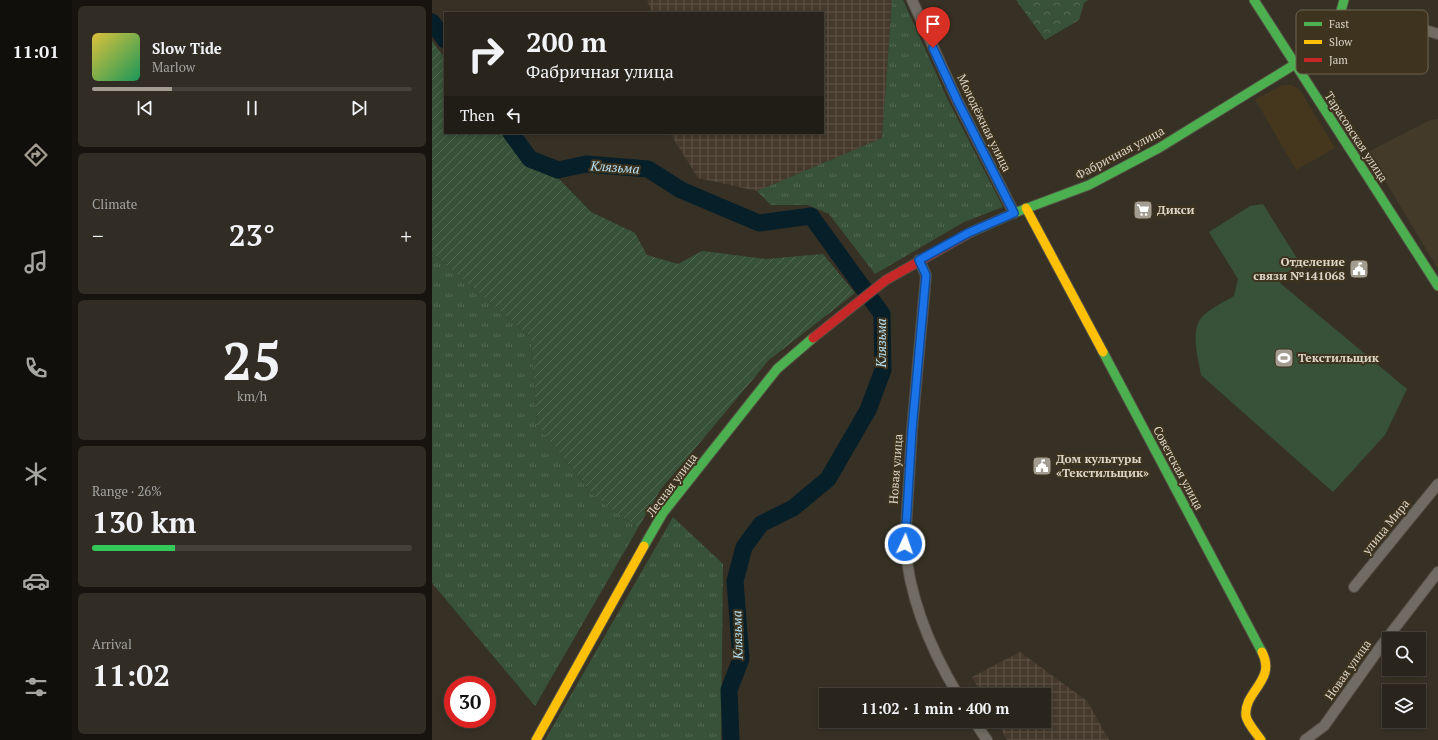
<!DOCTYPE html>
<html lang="en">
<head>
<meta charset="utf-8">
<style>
	:root { --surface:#29251c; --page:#312d25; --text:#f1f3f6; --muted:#a5a5a3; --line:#45423b; --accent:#a39c90 }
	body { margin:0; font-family:"PT Serif",serif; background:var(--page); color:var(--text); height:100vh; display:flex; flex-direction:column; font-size:15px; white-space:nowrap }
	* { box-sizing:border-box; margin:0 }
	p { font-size:13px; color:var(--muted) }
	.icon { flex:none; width:22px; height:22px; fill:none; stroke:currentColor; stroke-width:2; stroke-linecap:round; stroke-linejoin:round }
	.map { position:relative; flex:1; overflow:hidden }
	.details { display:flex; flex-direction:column; gap:6px; padding:6px; background:#17140f; width:360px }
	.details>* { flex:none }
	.guide { position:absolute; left:12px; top:12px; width:380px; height:122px; border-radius:0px; box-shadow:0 2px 6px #0003,0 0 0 1px var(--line); background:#29251c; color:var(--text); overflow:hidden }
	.tools { position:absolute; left:950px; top:632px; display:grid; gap:8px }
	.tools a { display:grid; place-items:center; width:44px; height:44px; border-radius:0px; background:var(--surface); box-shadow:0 2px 6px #0003,0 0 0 1px var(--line); font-size:20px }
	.speed { position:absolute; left:12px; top:676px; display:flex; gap:8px; font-size:20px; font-weight:700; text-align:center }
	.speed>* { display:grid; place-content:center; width:52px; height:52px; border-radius:50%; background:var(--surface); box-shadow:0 2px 6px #0003,0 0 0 1px var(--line); line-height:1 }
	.speed .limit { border:6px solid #d22; background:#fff; color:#111 }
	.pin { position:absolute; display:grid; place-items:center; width:34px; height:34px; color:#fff; margin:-41px -17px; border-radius:50% 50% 50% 0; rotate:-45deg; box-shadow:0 0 4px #0007 }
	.pin .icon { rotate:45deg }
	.me { position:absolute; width:44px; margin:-22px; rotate:3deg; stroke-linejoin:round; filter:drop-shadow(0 0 3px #0008) }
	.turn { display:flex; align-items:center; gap:14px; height:84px; padding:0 16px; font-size:18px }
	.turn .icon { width:52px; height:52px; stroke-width:2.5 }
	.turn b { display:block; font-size:28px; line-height:34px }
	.then { display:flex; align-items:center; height:38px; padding:0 16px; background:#0003; gap:8px; font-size:15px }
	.big { font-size:30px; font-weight:800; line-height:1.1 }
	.details .card { flex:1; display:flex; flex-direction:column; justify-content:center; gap:6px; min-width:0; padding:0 14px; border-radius:6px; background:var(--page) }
	.details .dial { align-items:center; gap:0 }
	.dial b { font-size:52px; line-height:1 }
	.song { display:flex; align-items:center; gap:12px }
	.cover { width:48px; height:48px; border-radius:6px; background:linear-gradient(135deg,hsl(50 70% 55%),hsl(150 70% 35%)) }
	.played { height:4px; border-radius:2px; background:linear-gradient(90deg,var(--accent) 25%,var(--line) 25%) }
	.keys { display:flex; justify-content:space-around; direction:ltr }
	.heat { display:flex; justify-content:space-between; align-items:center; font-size:22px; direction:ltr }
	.charge { height:6px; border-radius:3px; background:linear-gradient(90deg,#34c759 26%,var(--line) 0) }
	.trip { position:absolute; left:387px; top:688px; width:232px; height:40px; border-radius:0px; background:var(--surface); box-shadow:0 2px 6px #0003,0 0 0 1px var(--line); font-weight:800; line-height:40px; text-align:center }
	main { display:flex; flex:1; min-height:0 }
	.menu { display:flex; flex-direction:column; width:72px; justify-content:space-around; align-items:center; background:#100f0b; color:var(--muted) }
	.menu .icon { width:28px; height:28px }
	.menu .on { color:var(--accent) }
	.menu b { font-size:18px; color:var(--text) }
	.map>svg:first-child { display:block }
	.built { fill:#45371d }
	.industrial { fill:url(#industrial-grid) }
	.education { fill:#433a2a }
	.grass { fill:url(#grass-tufts) }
	.forest { fill:url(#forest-crowns) }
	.garden { fill:url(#garden-furrows) }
	.pitch { fill:#375239 }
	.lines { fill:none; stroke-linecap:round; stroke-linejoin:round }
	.river { stroke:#071f29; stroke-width:17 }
	.street-casing { stroke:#534e43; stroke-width:12 }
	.fast-casing { stroke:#534e43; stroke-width:11 }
	.slow-casing { stroke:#534e43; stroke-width:11 }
	.jam-casing { stroke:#534e43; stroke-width:11 }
	.street { stroke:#706c63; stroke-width:10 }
	.fast { stroke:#4caf50; stroke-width:9 }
	.slow { stroke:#ffc107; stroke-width:9 }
	.jam { stroke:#c62828; stroke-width:9 }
	.route-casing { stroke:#114b97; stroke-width:10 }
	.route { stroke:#1a73e8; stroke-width:7 }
	.labels { text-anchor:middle; stroke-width:4; stroke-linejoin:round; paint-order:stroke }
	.street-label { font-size:12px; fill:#ddd6c9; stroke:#3e331e }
	.poi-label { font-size:12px; font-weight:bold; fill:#ddd6c9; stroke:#3e331e; text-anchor:start }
	.water-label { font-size:13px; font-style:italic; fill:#b4e3fa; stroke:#3e331e }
	.key { fill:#3e331e; stroke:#6e6451; stroke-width:1 }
	.key-label { font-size:11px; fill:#ddd6c9 }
</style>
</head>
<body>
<main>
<nav class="menu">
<b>11:01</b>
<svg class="icon on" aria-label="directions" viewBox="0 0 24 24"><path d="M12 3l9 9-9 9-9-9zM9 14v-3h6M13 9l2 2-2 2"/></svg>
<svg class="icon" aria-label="music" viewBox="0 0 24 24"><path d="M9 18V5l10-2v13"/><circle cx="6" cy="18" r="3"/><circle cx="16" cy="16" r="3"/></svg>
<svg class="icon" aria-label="phone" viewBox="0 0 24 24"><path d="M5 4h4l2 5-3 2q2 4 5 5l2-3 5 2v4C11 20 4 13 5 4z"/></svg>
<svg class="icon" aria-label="climate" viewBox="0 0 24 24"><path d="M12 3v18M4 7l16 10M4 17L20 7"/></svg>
<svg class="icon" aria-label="car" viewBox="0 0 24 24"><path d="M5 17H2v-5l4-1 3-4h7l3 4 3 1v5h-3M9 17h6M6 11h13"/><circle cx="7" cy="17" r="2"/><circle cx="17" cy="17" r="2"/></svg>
<svg class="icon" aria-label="filters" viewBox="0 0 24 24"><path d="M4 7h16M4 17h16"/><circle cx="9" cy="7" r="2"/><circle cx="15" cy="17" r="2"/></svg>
</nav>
<section class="details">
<div class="card">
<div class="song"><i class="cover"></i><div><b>Slow Tide</b><p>Marlow</p></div></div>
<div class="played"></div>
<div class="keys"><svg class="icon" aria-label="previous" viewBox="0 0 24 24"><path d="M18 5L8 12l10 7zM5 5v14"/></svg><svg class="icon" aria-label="pause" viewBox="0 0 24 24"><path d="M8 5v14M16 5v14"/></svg><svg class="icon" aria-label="next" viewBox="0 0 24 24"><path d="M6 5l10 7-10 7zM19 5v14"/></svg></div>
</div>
<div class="card"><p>Climate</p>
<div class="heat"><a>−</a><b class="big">23°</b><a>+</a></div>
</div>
<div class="card dial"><b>25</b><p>km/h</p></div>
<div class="card"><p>Range · 26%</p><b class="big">130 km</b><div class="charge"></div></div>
<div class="card"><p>Arrival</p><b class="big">11:02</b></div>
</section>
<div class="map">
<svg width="1006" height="740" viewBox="0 0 1006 740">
	<defs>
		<pattern id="industrial-grid" width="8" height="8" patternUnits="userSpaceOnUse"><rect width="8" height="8" fill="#45392b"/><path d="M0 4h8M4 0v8" fill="none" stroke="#5f5548"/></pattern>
		<pattern id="grass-tufts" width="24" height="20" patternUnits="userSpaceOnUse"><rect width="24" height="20" fill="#375239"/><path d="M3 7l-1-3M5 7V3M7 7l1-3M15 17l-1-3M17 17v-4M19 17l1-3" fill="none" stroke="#546a54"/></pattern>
		<pattern id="forest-crowns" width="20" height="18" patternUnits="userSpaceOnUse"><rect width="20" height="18" fill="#375239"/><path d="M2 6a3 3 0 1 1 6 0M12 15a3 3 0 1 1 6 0" fill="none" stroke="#546a54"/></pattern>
		<pattern id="garden-furrows" width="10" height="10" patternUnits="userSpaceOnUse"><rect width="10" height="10" fill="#375239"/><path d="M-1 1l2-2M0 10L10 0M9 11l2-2" fill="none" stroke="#546a54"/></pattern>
	</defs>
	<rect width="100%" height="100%" fill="#373125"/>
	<path class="built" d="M851 85H860L868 90 903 148 864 170 823 99Z"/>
	<path class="industrial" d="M215 0H460L450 138 325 191 266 178 238 133H391V13H220Z
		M588 652 655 701 677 740H575L565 721H612V695H550L540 677Z"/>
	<path class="education" d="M1006 119V269L936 152 998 120Z"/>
	<path class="grass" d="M460 0H471L516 100 571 207 532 222 443 274 397 214 376 205H339L325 191 450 138Z
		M0 253 99 337 105 425 163 497 206 528 103 706 0 583Z
		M241 517 291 564 289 740H113Z"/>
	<path class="forest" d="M584 0H656L652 3 647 20 613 40Z"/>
	<path class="garden" d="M0 41 13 58V133H69L93 165 126 178 159 212 203 233 215 255 246 264 270 251 334 259 391 254 423 293 337 360 229 489 206 528 163 497 105 425 99 337 0 253Z"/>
	<path class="pitch" d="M831 204 866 260 848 283 975 389 953 435 901 492 769 375C766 357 757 328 772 315 781 307 792 302 802 296L806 279 777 232 818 206Z"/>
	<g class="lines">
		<path class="river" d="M0 22 13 40
			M79 133 98 159 126 170 154 164 216 169 249 190 327 223 379 216 450 314 451 370 436 410 396 479 361 508 329 524 312 547 303 581 309 659 297 690 299 740"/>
		<g class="street-casing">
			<path id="street" d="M480 0 526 102 582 213
				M907 23H959L977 25 1006 34
				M487 260 494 275 480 430 473 544C477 597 499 650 526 695
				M922 587 1006 484
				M542 721 555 740
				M873 740 892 726 949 646 1006 572"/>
		</g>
		<g class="fast-casing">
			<path id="fast" d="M822 0 1006 286
				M539 232 582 213 657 185 727 148 891 47 903 32 912 0
				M671 352 830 652
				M212 546 231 513 345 369 381 338"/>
		</g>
		<g class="slow-casing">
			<path id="slow" d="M594 208 671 352
				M104 740 212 546
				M829 740C825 734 815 723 814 716 811 692 845 680 830 652"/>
		</g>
		<g class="jam-casing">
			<path id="jam" d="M381 338 454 280 539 232"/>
		</g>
		<use href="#street" class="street"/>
		<use href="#fast" class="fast"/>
		<use href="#slow" class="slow"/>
		<use href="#jam" class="jam"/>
	</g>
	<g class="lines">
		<g class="route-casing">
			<path id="route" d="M473 544 480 430 494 275 487 260 536 233 582 213 526 102 501 48"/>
		</g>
		<use href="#route" class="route"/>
	</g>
	<defs>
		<g id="supermarket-square" transform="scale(1)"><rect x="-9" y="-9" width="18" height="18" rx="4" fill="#a39c90" stroke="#3e331e"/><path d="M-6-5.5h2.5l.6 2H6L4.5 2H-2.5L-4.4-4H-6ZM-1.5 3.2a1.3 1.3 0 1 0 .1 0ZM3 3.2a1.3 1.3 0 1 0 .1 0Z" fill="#fff"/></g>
		<g id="civic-square" transform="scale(1)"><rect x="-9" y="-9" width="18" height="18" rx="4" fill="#a39c90" stroke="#3e331e"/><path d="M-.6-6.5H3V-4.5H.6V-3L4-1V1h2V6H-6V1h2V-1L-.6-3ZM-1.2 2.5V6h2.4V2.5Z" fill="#fff"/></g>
		<g id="stadium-square" transform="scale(1)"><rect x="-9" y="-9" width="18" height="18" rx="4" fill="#a39c90" stroke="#3e331e"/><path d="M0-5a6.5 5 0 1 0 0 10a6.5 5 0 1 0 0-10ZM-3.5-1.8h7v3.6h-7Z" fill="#fff"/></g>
	</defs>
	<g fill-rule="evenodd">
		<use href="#supermarket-square" x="711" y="210"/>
		<use href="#civic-square" x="927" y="269"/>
		<use href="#stadium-square" x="852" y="358"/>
		<use href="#civic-square" x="610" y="466"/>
	</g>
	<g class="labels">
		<g class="street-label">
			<text transform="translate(552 123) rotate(64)" y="4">Молодёжная улица</text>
			<text transform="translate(924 137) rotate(57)" y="4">Тарасовская улица</text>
			<text transform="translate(688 153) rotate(-28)" y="4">Фабричная улица</text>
			<text transform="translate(746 468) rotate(62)" y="4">Советская улица</text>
			<text transform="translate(464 469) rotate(-86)" y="4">Новая улица</text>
			<text transform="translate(240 485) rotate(-53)" y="4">Лесная улица</text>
			<text transform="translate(954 527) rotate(-51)" y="4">улица Мира</text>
			<text transform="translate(916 670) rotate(-55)" y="4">Новая улица</text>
		</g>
		<g class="poi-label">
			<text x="725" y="214">Дикси</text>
			<text x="913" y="266" text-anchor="end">Отделение<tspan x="913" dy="14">связи №141068</tspan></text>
			<text x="866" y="362">Текстильщик</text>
			<text x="624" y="463">Дом культуры<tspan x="624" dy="14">«Текстильщик»</tspan></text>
		</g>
		<g class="water-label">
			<text transform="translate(183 167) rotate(4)" y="5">Клязьма</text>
			<text transform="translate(449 343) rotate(-90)" y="5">Клязьма</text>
			<text transform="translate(305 635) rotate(-92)" y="5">Клязьма</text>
		</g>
	</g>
	<rect x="864" y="10" width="132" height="64" rx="6" class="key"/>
	<rect x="872" y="22" width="18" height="4" fill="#4caf50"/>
	<rect x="872" y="40" width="18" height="4" fill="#ffc107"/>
	<rect x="872" y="58" width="18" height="4" fill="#c62828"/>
	<g class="key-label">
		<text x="897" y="28">Fast</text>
		<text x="897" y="46">Slow</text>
		<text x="897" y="64">Jam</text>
	</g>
</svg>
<div class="tools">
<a><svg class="icon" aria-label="search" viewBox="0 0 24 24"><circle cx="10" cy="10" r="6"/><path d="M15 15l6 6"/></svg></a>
<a><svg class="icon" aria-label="layers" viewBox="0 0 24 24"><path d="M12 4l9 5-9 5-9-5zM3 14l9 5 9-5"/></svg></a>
</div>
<div class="speed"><div class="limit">30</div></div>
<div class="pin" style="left:501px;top:48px;background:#d93025"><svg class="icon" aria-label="arrive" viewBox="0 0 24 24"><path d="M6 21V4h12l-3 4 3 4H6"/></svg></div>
<svg class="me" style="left:473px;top:544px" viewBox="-20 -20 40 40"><circle r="17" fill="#1a73e8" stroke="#fff" stroke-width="3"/><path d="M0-11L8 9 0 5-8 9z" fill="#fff"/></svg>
<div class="trip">11:02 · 1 min · 400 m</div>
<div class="guide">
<div class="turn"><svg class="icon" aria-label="right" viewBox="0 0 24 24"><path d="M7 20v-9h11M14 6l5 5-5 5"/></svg><div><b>200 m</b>Фабричная улица</div></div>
<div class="then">Then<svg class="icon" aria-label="left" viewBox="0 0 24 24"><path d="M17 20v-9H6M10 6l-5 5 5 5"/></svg></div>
</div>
</div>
</main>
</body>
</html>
